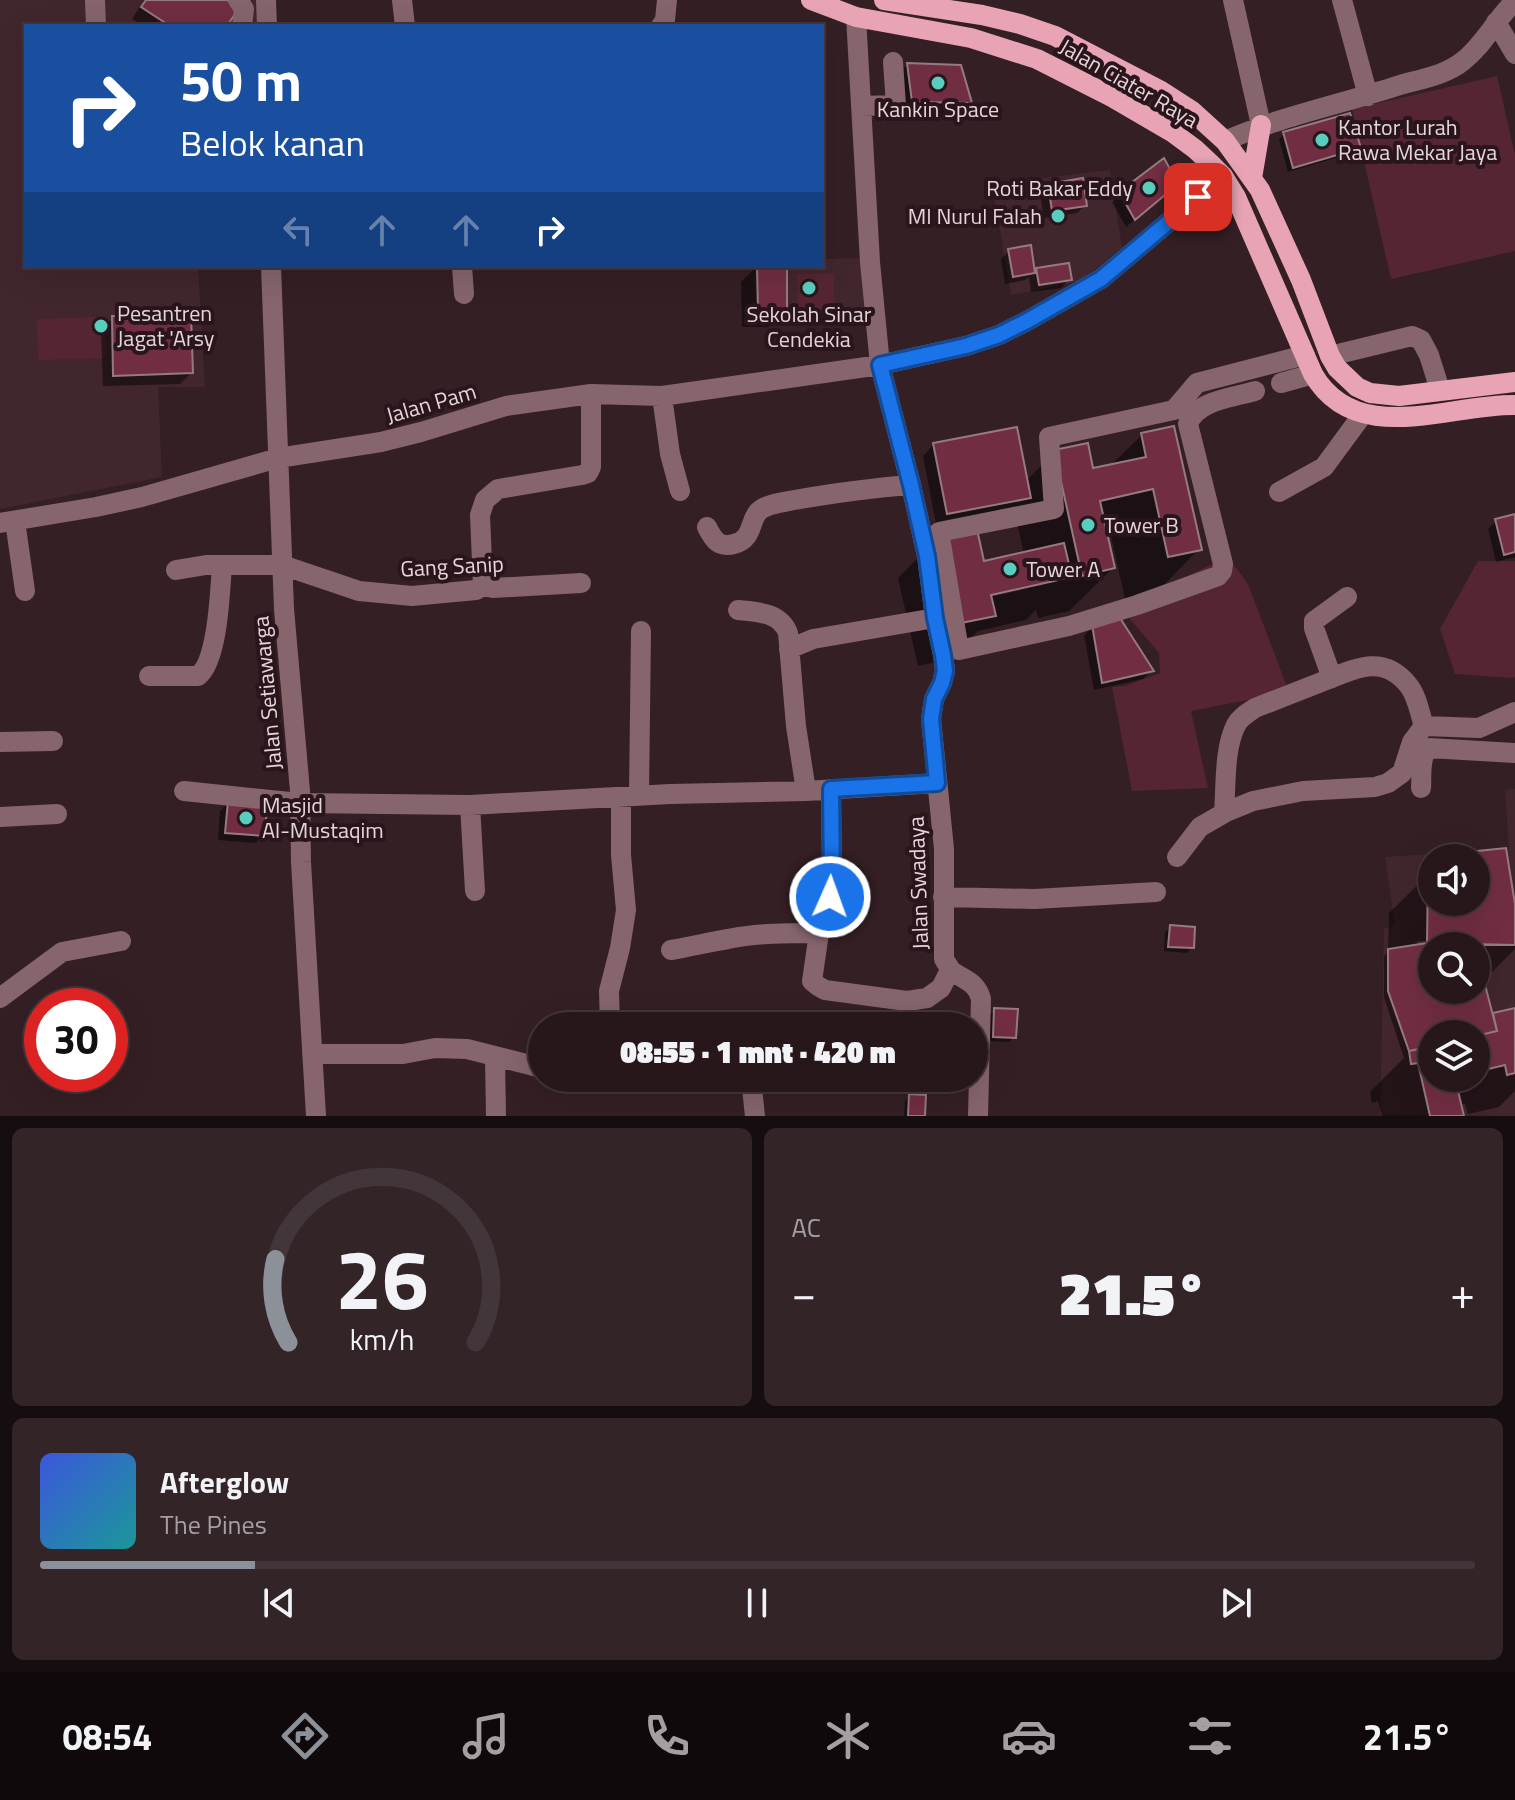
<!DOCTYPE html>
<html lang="id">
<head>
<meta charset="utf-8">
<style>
	:root { --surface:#27171b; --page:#332428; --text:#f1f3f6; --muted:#a49fa3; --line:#43363a; --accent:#8c9099 }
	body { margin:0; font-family:"Titillium Web",sans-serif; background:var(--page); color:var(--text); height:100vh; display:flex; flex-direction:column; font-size:30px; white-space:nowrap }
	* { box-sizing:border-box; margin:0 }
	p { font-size:26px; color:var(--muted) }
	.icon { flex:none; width:44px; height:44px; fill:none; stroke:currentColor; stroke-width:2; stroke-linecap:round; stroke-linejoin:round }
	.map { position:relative; height:1116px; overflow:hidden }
	.side { display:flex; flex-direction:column; gap:12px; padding:12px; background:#150d0f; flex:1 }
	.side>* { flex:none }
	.hud { position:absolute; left:24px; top:24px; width:800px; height:244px; border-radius:0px; box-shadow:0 8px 32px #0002,0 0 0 2px var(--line); background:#1a4fa0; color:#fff; overflow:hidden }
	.controls { position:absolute; left:1418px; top:844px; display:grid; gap:16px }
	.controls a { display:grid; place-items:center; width:72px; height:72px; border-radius:50%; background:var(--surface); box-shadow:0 8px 32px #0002,0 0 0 2px var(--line); font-size:40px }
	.speed { position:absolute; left:24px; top:988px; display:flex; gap:16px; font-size:40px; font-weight:700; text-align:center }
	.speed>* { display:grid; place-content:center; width:104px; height:104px; border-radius:50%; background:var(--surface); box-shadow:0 8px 32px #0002,0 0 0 2px var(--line); line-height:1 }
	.speed .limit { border:12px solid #d22; background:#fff; color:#111 }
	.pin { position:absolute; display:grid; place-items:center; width:68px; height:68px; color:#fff; margin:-34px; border-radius:16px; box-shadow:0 4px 12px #0006 }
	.me { position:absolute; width:88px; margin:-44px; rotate:2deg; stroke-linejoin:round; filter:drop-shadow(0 0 6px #0008) }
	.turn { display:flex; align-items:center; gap:28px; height:168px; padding:0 24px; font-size:36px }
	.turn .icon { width:104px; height:104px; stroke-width:2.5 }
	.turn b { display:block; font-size:56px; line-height:68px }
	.lanes { display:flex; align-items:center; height:76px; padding:0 24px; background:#0003; justify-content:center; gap:40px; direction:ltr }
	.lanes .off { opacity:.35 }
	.big { font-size:60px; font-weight:800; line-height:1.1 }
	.side .tile { flex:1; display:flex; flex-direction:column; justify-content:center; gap:12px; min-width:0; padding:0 28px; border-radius:12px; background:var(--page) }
	.side .dial { align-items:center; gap:0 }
	.dial svg { height:208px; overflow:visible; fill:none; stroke:var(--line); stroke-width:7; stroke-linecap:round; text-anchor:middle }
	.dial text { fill:var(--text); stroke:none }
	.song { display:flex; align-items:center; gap:24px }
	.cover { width:96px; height:96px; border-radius:12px; background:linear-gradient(135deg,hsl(230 70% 55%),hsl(180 70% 35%)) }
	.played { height:8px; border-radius:4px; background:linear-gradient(90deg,var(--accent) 15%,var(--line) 15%) }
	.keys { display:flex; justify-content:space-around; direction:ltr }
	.heat { display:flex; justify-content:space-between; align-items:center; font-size:44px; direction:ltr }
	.side .tiles { flex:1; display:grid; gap:12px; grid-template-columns:1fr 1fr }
	.tile:last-child { grid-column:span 2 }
	.trip { position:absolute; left:528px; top:1012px; width:460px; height:80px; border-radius:40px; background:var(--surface); box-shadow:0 8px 32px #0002,0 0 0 2px var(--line); font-weight:800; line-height:80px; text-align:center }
	.tabs { display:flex; height:128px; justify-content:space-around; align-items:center; background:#10090b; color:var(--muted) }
	.tabs .icon { width:56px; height:56px }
	.tabs .selected { color:var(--accent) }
	.tabs b { font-size:36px; color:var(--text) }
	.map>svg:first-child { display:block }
	.built { fill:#42262d; fill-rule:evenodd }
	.green { fill:#552533 }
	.shadow { fill:#0007; fill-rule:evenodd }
	.building { fill:#712e43; stroke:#957b81; stroke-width:2 }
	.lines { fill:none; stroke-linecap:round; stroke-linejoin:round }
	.minor { stroke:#86656d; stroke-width:20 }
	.major { stroke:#e8a4b4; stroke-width:20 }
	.route-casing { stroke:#114b97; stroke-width:20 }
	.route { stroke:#1a73e8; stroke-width:14 }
	.poi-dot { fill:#59cebe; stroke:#29151b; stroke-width:3 }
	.labels { text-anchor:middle; stroke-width:8; stroke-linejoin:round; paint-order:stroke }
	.street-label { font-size:22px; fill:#e4d5d8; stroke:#29151b }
	.poi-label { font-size:22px; fill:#e4d5d8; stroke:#29151b; text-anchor:start }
</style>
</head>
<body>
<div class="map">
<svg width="1515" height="1116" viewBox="0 0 1515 1116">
	<rect width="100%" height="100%" fill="#341f24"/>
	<path class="built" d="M0 0H264L266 26H26V266H198L205 387H158L162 477 0 509Z
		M1110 170 1122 247 1081 281 1011 295 992 184Z
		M861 258 864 309 757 324 754 266H822V259Z
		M1515 789V1116L1380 1115 1384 929 1395 925 1385 857 1509 849 1505 790ZM1432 858H1476V902H1432ZM1432 946H1476V990H1432ZM1432 1034H1476V1078H1432Z"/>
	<path class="green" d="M1497 76 1515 155V251L1391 279 1352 109Z
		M797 274H834V312L798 317Z
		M105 317 106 358 38 360 37 319Z
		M1228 557 1248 584 1289 692 1191 711 1208 788 1132 791 1112 687 1124 686 1160 673 1159 653 1120 607Z
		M1478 561H1515V677L1513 678 1455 674 1440 629Z"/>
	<path class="shadow" d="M144 0H223L224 26H143L132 19Z
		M907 65 970 103 959 114 901 112 896 76Z
		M1284 134 1358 148 1353 153 1288 172 1279 139Z
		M1049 186 1085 205 1077 213 1044 218 1040 194Z
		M1167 192 1126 227 1112 202 1120 193Z
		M1029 248 1033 274 1037 270 1069 279 1061 288 1031 292 1029 277 1025 280 1005 284 1001 259 1009 251Z
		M757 266H785V310L768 327H742L741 282Z
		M113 318 191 373 180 384 103 386 101 329Z
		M1142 435 1199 549 1156 593 1125 599 1110 532 1105 533 1113 568 1069 611 1038 618 1036 610 1026 620 978 631 950 659 918 666 898 578 942 534 982 563 1024 554 1014 509 936 524 923 456 934 444 1026 481 1055 452 1092 471 1110 466ZM1021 586V590L982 599 981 595Z
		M1515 516V557L1496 562 1488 529 1496 521Z
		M1093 627 1151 671 1143 679 1094 690 1084 635Z
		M228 803 263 835 255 843 218 840 220 811Z
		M1505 851 1515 917V949L1482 982 1491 1017 1494 1014 1515 1010V1091L1499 1107 1468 1114 1465 1104 1460 1105 1462 1116H1382L1378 1101 1372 1103 1370 1092 1404 1058 1384 997V956L1388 952 1389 913 1429 874H1432V902H1476V858H1465L1469 854ZM1417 941 1476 942V990H1432V946H1468L1417 945ZM1432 1034H1476V1078H1432Z
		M1171 927 1192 947 1187 953 1164 951 1165 932Z
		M995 1010 1014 1037 1009 1042 988 1041 990 1015Z
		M910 1096 923 1116H904L905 1101Z"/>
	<path class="building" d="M146 0H227L239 8 227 26H170L141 7Z
		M907 63 961 65 972 103 912 102Z
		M1350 113 1361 148 1293 168 1283 132Z
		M1164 158 1178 184 1135 220 1119 192Z
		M1083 178 1087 206 1052 211 1048 184Z
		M1031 245 1035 273 1013 277 1008 249Z
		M1069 263 1072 280 1039 285 1036 268Z
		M757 266H787V311H758Z
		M191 314 193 373 113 376 112 316Z
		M1174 426 1202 550 1168 557 1153 489 1100 501 1115 568 1082 576 1054 450 1088 443 1093 468 1146 457 1141 433Z
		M1017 427 1031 498 947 514 933 443Z
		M1515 514V552L1504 555 1495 519Z
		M976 525 984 561 1064 543 1072 577 991 595 996 616 961 623 941 533Z
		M1120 618 1154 671 1102 683 1092 625Z
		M228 801 267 804 265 836 225 833Z
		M1506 848 1515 904V945L1427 943 1428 872H1432V902H1476V858H1469L1468 852Z
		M1170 925 1195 927 1194 948 1168 947Z
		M1427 943 1474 944 1475 946H1432V990H1476V950L1497 1031 1476 1036V1034H1432V1046L1409 1051 1388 991V949Z
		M994 1008 1018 1009 1016 1038 993 1037Z
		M1515 1008V1073L1507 1075 1505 1065 1476 1072V1036L1497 1031 1493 1013Z
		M1432 1046V1078H1455L1464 1116H1430L1418 1063 1411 1064 1409 1051Z
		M909 1094 926 1095 925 1116H908Z"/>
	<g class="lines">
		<path class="minor" d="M95 0 96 26
			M238 0 244 9 242 26
			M266 0 267 26
			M402 0 405 26
			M1233 0 1261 125
			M1342 0 1368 96
			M856 17 870 262 880 365 911 485 927 556 935 618 943 655 945 671 942 683 934 699 931 719 944 849V959C946 962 949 968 952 971 964 980 977 982 981 999L978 1116
			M1496 22 1515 54
			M661 26 665 20 667 0
			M861 106 896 105 893 62
			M1225 141C1281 116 1342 104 1400 85 1421 79 1446 75 1463 61 1484 45 1496 19 1515 1
			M271 266 284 609 300 791 301 862 316 1116
			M462 266 464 294
			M1330 356 1412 336 1421 340 1429 355 1440 390
			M1281 383 1313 374
			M1255 391C1232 398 1197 400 1188 424L1223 564 1222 571 1218 576 1137 605 1069 626 959 650 939 532 1054 509 1049 437 1174 410 1197 383 1305 355
			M662 396 670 454 680 491
			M1279 492 1324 467 1363 414
			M15 521 25 591
			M0 523 96 507 142 497 278 458 381 442 421 432 506 406 591 394 662 396 880 365 966 346 999 335 1027 321 1101 279 1223 176
			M707 527C713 539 718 548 734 544 754 539 749 520 759 511 766 504 784 502 794 500 835 493 870 488 911 485
			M176 570 206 565H282L359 591 412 596 476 590 483 586 493 588 581 583
			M483 586 480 515 485 500 498 489 582 475 588 473 591 467V394
			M738 610C757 612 780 612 788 633L796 726 806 791
			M789 649 813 639 935 618
			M149 676H198C218 661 220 591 222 565
			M1332 678 1314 628V621L1347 597
			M0 742 53 741
			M1421 788C1422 775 1419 756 1429 748L1515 753
			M831 789 832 878 828 915 819 933 812 981 818 986 825 990 907 1001 927 998 941 988 950 970
			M184 791 300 803 470 805 670 794 806 791 937 783
			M639 796 641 631
			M470 805 475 891
			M1224 813C1226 787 1224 748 1236 725 1240 717 1248 713 1255 708 1276 700 1298 691 1319 683 1351 671 1382 651 1409 686 1417 696 1420 714 1424 726
			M0 817 57 814
			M1177 857 1200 827 1226 812 1253 801 1303 791 1375 787 1388 783 1402 773 1412 742 1424 726 1479 728 1515 712
			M943 897 1035 899 1156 892
			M671 950C690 947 709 942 728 939 758 933 788 933 819 933
			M0 998 62 952 121 941
			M610 1026 609 991 620 948 626 910 621 855V797
			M312 1054H403L435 1048 467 1049 542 1068
			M495 1058 496 1116
			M751 1078 755 1116"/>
		<path class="major" d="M811 0 856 17 971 38 1037 59 1112 97 1172 132 1195 149 1210 163 1223 176 1236 197 1313 374C1356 448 1448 404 1515 405
			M884 0 982 15 1020 24 1055 36 1161 91 1192 111 1225 141 1260 190 1301 280 1330 356 1337 368 1357 387 1370 393 1399 396 1515 382
			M1252 178 1261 125"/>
	</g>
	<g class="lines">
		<g class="route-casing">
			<path id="route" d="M830 897 832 878 831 789 937 783 931 719 934 699 942 683 945 671 943 655 935 618 927 556 911 485 880 365 966 346 999 335 1027 321 1101 279 1198 197"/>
		</g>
		<use href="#route" class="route"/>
	</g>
	<g class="poi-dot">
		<circle cx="938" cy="83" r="8"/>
		<circle cx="1322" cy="140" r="8"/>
		<circle cx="1149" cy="188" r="8"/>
		<circle cx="1058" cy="216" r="8"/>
		<circle cx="809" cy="288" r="8"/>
		<circle cx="101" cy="326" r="8"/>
		<circle cx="1088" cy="525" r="8"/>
		<circle cx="1010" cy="569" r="8"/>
		<circle cx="246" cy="818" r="8"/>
	</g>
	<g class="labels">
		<g class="street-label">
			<text transform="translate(1129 83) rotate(30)" y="8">Jalan Ciater Raya</text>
			<text transform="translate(431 403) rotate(-16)" y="8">Jalan Pam</text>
			<text transform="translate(452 566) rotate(-3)" y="8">Gang Sanip</text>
			<text transform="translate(267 693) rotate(-95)" y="8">Jalan Setiawarga</text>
			<text transform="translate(918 883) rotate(-92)" y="8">Jalan Swadaya</text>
		</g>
		<g class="poi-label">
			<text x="938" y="117" text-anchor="middle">Kankin Space</text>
			<text x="1338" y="135">Kantor Lurah<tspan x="1338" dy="25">Rawa Mekar Jaya</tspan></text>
			<text x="1133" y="196" text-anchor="end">Roti Bakar Eddy</text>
			<text x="1042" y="224" text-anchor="end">MI Nurul Falah</text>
			<text x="117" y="321">Pesantren<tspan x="117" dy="25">Jagat 'Arsy</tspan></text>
			<text x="809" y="322" text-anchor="middle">Sekolah Sinar<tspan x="809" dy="25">Cendekia</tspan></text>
			<text x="1104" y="533">Tower B</text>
			<text x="1026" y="577">Tower A</text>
			<text x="262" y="813">Masjid<tspan x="262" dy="25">Al-Mustaqim</tspan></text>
		</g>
	</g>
</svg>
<div class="controls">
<a><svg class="icon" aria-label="sound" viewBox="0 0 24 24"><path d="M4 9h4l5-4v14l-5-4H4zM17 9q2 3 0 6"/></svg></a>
<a><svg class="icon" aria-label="search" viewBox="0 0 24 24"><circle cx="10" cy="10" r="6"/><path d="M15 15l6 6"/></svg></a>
<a><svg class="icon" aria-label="layers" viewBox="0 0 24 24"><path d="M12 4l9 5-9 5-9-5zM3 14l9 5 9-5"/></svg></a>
</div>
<div class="speed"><div class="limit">30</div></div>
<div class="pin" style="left:1198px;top:197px;background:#d93025"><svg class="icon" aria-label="arrive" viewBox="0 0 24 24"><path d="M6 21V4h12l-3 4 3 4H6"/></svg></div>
<svg class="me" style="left:830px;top:897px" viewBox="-20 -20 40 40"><circle r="17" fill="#1a73e8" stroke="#fff" stroke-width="3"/><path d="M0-11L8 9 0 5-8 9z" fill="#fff"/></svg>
<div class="trip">08:55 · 1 mnt · 420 m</div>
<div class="hud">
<div class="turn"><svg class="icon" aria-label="right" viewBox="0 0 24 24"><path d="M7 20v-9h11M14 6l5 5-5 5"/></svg><div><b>50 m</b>Belok kanan</div></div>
<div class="lanes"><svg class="icon off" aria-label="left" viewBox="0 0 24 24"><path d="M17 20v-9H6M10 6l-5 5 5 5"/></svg><svg class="icon off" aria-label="ahead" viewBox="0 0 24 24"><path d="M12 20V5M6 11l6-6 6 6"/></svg><svg class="icon off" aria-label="ahead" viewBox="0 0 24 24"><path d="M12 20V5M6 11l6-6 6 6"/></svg><svg class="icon" aria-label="right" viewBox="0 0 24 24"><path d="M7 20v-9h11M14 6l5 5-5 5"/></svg></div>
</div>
</div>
<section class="side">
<div class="tiles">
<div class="tile dial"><svg viewBox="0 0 100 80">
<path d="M14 69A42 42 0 1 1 86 69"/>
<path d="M14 69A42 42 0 0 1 9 37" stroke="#8c9099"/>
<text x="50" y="56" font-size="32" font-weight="700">26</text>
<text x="50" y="72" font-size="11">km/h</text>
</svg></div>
<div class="tile"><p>AC</p>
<div class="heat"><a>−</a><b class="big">21.5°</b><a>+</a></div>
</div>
<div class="tile">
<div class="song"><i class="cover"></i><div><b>Afterglow</b><p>The Pines</p></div></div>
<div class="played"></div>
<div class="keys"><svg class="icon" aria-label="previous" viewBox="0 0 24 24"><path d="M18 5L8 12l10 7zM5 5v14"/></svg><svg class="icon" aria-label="pause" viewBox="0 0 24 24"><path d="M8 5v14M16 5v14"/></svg><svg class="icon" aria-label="next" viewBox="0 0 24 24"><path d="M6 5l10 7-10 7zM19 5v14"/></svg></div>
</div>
</div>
</section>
<nav class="tabs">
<b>08:54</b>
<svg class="icon selected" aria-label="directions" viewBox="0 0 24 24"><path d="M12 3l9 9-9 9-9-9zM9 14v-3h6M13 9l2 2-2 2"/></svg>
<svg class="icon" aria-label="music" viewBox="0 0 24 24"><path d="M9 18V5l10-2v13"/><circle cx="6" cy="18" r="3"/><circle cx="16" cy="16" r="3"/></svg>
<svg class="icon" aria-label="phone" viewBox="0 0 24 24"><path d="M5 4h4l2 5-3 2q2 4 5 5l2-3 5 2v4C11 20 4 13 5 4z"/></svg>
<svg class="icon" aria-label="climate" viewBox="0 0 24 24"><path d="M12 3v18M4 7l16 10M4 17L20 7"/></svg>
<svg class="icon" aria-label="car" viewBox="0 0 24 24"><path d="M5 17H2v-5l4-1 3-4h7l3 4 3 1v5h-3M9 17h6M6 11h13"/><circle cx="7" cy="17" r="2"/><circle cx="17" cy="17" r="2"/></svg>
<svg class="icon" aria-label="filters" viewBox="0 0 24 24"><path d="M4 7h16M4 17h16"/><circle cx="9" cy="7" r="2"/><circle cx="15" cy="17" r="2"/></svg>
<b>21.5°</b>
</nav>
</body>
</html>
